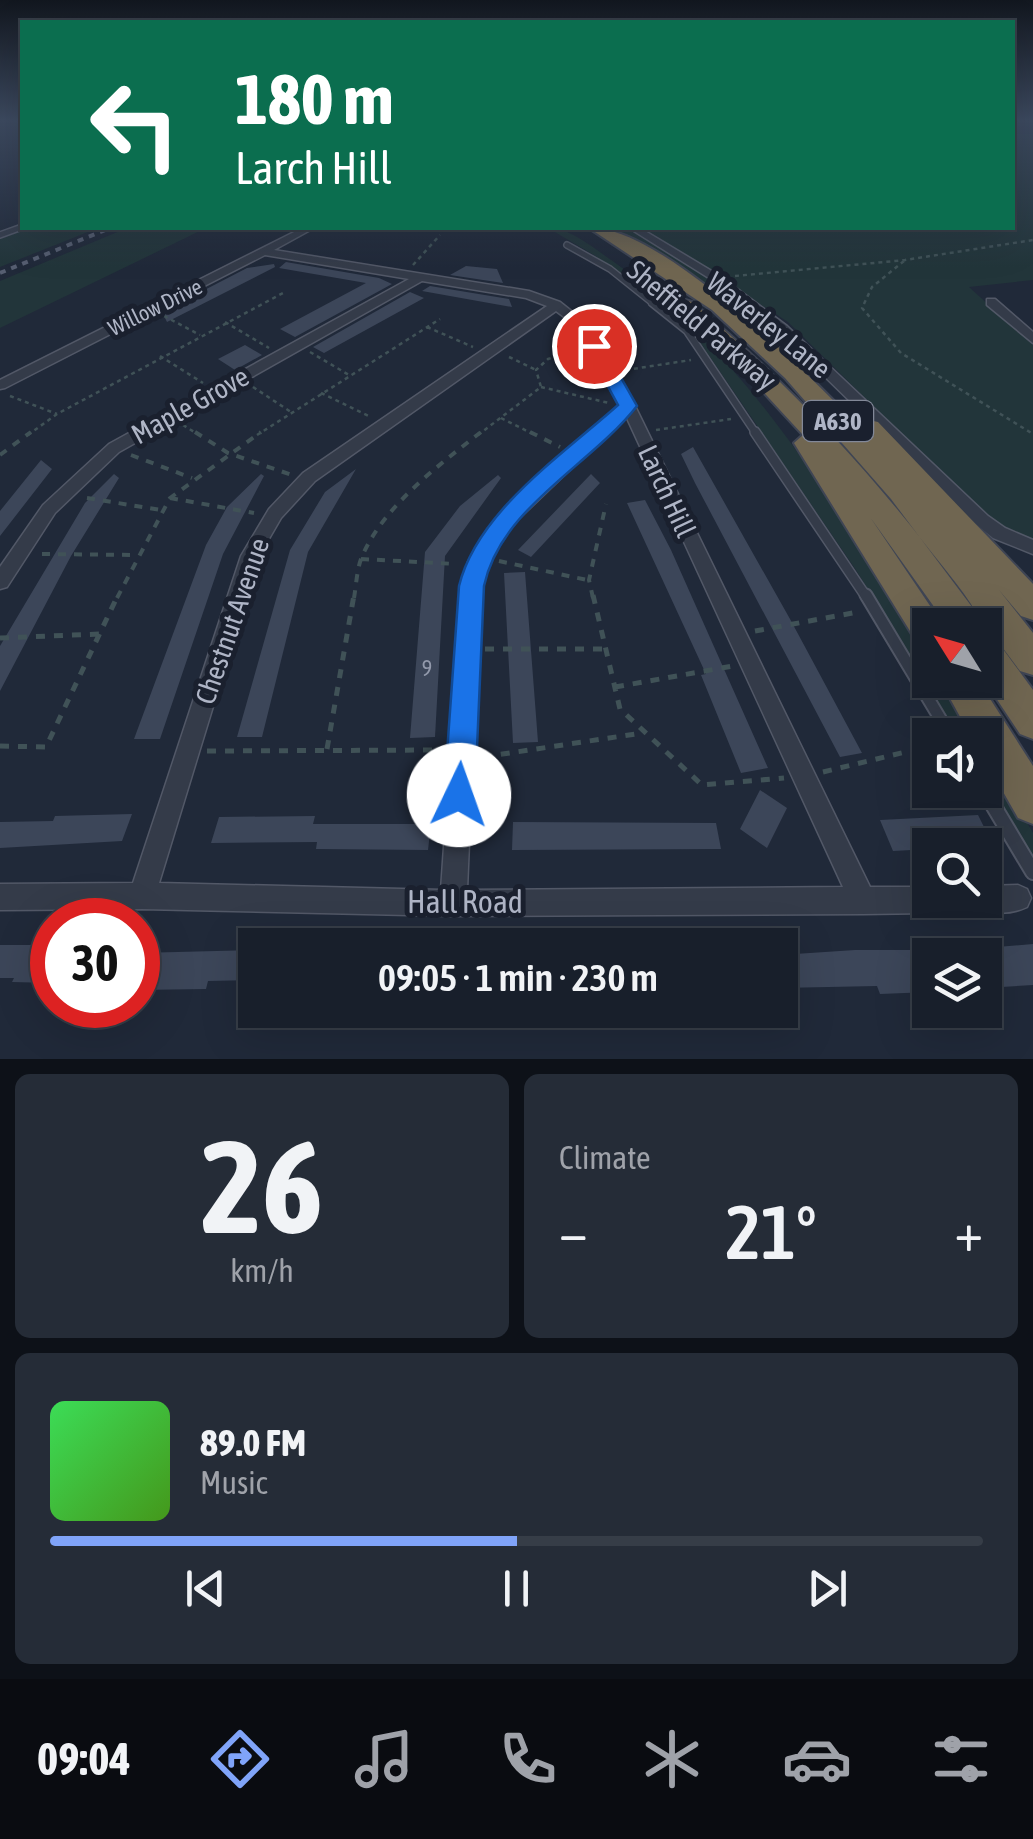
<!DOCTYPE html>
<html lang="en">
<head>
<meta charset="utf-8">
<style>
	:root { --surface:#181f2b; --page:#252c37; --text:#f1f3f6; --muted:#9fa2a9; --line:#363d47; --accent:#80a4f9 }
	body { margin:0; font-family:"Asap Condensed",sans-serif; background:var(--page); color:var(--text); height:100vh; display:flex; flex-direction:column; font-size:38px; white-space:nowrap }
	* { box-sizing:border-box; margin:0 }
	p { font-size:32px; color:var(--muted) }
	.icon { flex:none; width:55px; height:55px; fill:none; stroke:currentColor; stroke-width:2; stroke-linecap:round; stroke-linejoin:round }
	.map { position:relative; height:1059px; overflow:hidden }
	.details { display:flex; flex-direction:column; gap:15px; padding:15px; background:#0d1118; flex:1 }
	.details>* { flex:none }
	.guide { position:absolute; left:20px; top:20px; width:995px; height:210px; border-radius:0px; box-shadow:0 10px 40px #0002,0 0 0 2px var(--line); background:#0b6e4f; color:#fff; overflow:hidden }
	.needle { width:65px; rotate:307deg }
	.buttons { position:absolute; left:912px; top:608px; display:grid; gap:20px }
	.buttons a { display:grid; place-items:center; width:90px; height:90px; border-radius:0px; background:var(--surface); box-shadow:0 10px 40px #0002,0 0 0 2px var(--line); font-size:50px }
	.speed { position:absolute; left:30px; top:898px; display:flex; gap:20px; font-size:50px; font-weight:700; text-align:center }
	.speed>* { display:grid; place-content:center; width:130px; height:130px; border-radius:50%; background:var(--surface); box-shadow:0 10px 40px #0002,0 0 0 2px var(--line); line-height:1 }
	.speed .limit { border:15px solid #d22; background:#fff; color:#111 }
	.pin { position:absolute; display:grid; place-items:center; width:85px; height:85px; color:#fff; margin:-42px; border:5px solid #fff; border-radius:50%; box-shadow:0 2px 10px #0007 }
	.me { position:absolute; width:110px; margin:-55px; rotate:3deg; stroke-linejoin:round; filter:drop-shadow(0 0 8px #0008) }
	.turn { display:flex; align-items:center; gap:35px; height:210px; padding:0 50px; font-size:45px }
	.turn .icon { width:130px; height:130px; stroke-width:2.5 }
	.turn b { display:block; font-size:70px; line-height:85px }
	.big { font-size:75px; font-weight:600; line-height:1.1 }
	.details .card { flex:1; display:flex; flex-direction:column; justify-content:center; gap:15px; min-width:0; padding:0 35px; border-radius:15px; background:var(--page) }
	.details .dial { align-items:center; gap:0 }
	.dial b { font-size:130px; line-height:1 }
	.song { display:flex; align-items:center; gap:30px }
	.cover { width:120px; height:120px; border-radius:15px; background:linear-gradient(135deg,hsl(130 70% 55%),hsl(100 70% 35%)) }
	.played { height:10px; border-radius:5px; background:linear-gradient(90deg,var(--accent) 50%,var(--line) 50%) }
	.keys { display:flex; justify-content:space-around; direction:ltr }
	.heat { display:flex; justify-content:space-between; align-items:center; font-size:55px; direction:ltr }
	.details .tiles { flex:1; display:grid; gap:15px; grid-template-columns:1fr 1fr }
	.card:last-child { grid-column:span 2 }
	.trip { position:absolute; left:238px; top:928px; width:560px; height:100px; border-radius:0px; background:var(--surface); box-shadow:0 10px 40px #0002,0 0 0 2px var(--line); font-weight:600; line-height:100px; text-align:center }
	.menu { display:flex; height:160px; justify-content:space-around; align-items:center; background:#0a0c11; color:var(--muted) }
	.menu .icon { width:70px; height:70px }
	.menu .active { color:var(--accent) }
	.menu b { font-size:45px; color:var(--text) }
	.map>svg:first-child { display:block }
	.green { fill:#22353a }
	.building { fill:#3c4659 }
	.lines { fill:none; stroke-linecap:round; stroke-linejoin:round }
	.lane-far4-casing { stroke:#525867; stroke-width:8 }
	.lane-far3-casing { stroke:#525867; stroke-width:9 }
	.lane-far2-casing { stroke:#525867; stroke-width:12 }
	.lane-far1-casing { stroke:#525867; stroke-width:15 }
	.lane-casing { stroke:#525867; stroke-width:18 }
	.street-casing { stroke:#525867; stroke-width:3 }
	.highway-casing { stroke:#3f4554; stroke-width:4 }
	.path-far2 { stroke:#405257; stroke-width:2.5; stroke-dasharray:4 4; stroke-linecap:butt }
	.path-far1 { stroke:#405257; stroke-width:4; stroke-dasharray:8 8; stroke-linecap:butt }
	.path { stroke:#405257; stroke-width:5; stroke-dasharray:9 9; stroke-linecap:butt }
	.lane-far4 { stroke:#343b49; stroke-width:5 }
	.lane-far3 { stroke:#343b49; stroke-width:6 }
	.lane-far2 { stroke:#343b49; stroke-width:9 }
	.lane-far1 { stroke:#343b49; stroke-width:11 }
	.lane { stroke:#343b49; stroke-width:14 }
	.street { fill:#343b49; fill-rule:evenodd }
	.highway { fill:#706651; fill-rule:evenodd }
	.rail { stroke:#565e71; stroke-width:4; stroke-dasharray:6 6; stroke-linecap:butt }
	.route { fill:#1a73e8; stroke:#114b97; stroke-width:2.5 }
	.labels { text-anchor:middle; stroke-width:10; stroke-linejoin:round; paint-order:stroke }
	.far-street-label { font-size:22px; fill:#afb5c6; stroke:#1a202e }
	.number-label { font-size:22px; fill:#9299ab }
	.shield { fill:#1a202e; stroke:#828898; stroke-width:2.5 }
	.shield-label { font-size:25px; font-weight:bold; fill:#afb5c6 }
	.street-label { font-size:28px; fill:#afb5c6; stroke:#1a202e }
	.near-street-label { font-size:32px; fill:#afb5c6; stroke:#1a202e }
</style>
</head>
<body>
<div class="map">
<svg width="1033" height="1059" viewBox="0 0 1033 1059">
	<rect width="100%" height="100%" fill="#202939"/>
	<path class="green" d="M1013 134H1033V280L969 287 1033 345V542L989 520 788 322 641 228H1012Z
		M30 228H98L0 267V239Z
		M127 228H206L0 328V281Z
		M548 228C570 227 596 250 614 262 758 364 836 511 930 657V680H944L976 735H957L856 570 688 325 594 255Z
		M609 228C652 227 717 285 752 311H736Z
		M985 751 1033 833V864L985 782Z"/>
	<path class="building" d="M286 262 379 278 392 284 295 337 280 329 366 283 279 268Z
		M274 264 275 267 167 322 162 312 247 268Z
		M466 266 497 269 503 283 450 275Z
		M430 286 509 299 512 307 422 291Z
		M410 292 424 298 324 353 313 347Z
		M245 345 262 355 235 370 218 359Z
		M693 447 790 619 862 753 840 757 695 483 681 454Z
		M41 460 52 469 0 536V511Z
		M356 469 308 552 262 737H237L290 550 325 492Z
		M114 474 119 478 71 556 0 691V646L85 503Z
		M261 474 264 476 223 554 160 739H134L206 545 227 507Z
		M591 474 600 483 531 557 518 550Z
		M498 475 501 478 445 556 435 737 410 738 425 552 460 506Z
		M645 500 671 550 768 768 741 773 701 675 706 674 627 503Z
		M525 572 538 742 513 743 504 573Z
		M760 790 787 808 767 848 740 829Z
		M132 814 122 841 0 848V822L53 821 55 816Z
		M978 815 993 845H930V849L893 851 880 820Z
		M315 816 313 824H431L428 850 316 849 317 842 211 843 219 817Z
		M513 822 716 823 721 849 512 850Z
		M1033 944V985L985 988V948Z
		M0 945H52V983L12 982 14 978H0Z
		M255 950V980L208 981 206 989 138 990V953Z
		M855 950H928L930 992 880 994 877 986 780 988V955Z"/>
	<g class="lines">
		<g class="lane-far4-casing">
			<path id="lane-far4" d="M0 235 22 227
				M567 245 610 269 655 305"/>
		</g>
		<g class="lane-far3-casing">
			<path id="lane-far3" d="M652 303 687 331 757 435"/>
		</g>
		<g class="lane-far2-casing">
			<path id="lane-far2" d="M755 432 867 598"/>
		</g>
		<g class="lane-far1-casing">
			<path id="lane-far1" d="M866 595 950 735
				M984 790 992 803"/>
		</g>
		<g class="lane-casing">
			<path id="lane" d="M990 800 1033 872"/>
		</g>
		<g class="street-casing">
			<path id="street" d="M302 228H314L274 250 529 291 560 302 590 326 635 406 870 887H930V900H943L939 909 930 913 863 914 453 916 142 909 0 910V884L133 883 241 556 269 509 303 473 547 306 526 298 422 281 119 452 55 513 7 587 0 589V567L43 505 109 444 409 279 265 255 5 388 0 389V380ZM556 311 579 328 620 405 496 519 468 562 462 586 441 890 159 883 259 556 281 518 315 481ZM626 416 843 887 467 890 480 586 486 563 508 529Z
				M629 228H640L720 276 787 326 988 516 1005 528 1033 540V554L993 538 976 524 779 332 712 280Z
				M987 299H995L1033 332V343L987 305Z
				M1018 885 1027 889 1031 898 1027 907C1012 914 991 915 976 908L972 900H985V886Z"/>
		</g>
		<g class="highway-casing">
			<path id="highway" d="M589 228C658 223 810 375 858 426L869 420 878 422 1033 584V620L1021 616 999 590 1033 633V675L1020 671 891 499 785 378 712 310Z
				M685 300 692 302C778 375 856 455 925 544 945 570 969 596 983 625H947L870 517 943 625H930V649L918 644 794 443 803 435 756 384 678 310 675 306Z
				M985 637 997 641 1033 690V739L1020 734 984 680Z
				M940 680H978L1033 766V824L1018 818 985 760V735H970Z"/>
		</g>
		<path class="path-far2" d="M904 261 872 287 862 308 901 353 1033 434
			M413 265 440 235
			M735 276 905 260 1033 240
			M164 316 200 335
			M225 322 269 348
			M427 327 473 347
			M310 352 349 375
			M160 356 203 383
			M509 357 536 370
			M626 370 691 360
			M253 387 291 412
			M541 387 609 403
			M321 393 371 417
			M10 396 57 414
			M501 418 535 435
			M183 425 199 435
			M656 430 731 419
			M28 435 57 414 283 293
			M257 435 440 319
			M478 435 541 387 536 370 548 359 580 349"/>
		<path class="path-far1" d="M195 432 228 453 292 475
			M530 432 560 447
			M0 455 31 432
			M131 455 192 478
			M87 498 161 510
			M170 498 254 513
			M42 554 137 555
			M361 559 456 564
			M499 561 587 580
			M117 598 170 498 261 432
			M354 598C356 586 357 570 361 559 382 507 439 465 481 432
			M593 598 589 580 606 504"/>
		<path class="path" d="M593 595 620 709 702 785 784 778
			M755 631 858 612
			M0 638 100 634
			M485 649H605
			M615 687 733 666
			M0 746 46 747 118 595
			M327 749 354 595
			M207 751 443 750
			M483 757 642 733
			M823 772 930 746"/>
		<use href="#lane-far4" class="lane-far4"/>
		<use href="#lane-far3" class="lane-far3"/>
		<use href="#lane-far2" class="lane-far2"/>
		<use href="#lane-far1" class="lane-far1"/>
		<use href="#lane" class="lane"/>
		<use href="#street" class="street"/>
		<use href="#highway" class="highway"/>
		<path class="rail" d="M0 273 110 228"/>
	</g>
	<linearGradient id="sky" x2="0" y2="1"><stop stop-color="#12171f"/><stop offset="0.45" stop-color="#3c495f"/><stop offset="1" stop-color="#3c495f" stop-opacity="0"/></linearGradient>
	<rect width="1033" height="267" fill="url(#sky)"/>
	<path class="route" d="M594 341 603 346 637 406C590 466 501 507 484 586L475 795 470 806 459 811 448 806 444 795 459 586C477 512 562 455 618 405L586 346Z"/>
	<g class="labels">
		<g class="far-street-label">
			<text transform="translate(155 307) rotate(-26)" y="8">Willow Drive</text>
		</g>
		<g class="number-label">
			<text x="427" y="676">9</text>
		</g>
		<rect class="shield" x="803" y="401" width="70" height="40" rx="8"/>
		<g class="shield-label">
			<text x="838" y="430">A630</text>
		</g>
		<g class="street-label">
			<text transform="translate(702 325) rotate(40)" y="10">Sheffield Parkway</text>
			<text transform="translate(769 325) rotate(39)" y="10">Waverley Lane</text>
			<text transform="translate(190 405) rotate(-29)" y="10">Maple Grove</text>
			<text transform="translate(667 491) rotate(65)" y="10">Larch Hill</text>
			<text transform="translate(232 621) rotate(-71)" y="10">Chestnut Avenue</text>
		</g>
		<g class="near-street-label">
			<text x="465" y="913">Hall Road</text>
		</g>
	</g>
</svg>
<div class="buttons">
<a><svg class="needle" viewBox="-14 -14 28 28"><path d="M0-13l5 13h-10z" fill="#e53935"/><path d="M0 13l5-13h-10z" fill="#9fa2a9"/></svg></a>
<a><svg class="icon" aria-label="sound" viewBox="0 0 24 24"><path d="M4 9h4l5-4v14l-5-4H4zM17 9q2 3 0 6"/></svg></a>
<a><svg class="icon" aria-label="search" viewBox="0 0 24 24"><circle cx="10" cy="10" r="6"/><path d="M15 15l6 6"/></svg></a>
<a><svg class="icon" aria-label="layers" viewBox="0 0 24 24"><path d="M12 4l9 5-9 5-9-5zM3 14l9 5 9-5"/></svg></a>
</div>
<div class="speed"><div class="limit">30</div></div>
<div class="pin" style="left:594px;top:346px;background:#d93025"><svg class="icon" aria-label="arrive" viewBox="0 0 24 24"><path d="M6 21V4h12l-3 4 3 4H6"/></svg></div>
<svg class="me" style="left:459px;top:795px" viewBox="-20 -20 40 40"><circle r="19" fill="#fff"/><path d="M0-13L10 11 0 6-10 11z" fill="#1a73e8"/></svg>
<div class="trip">09:05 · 1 min · 230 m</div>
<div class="guide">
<div class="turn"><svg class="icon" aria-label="left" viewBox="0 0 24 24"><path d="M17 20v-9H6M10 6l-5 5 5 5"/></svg><div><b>180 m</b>Larch Hill</div></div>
</div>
</div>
<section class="details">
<div class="tiles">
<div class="card dial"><b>26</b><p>km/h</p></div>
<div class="card"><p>Climate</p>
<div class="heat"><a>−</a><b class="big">21°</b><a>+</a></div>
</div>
<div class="card">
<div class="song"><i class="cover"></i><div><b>89.0 FM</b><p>Music</p></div></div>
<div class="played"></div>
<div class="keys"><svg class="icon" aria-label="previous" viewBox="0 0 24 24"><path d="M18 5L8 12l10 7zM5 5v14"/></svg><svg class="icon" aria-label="pause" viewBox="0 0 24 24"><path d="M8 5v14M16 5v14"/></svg><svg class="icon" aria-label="next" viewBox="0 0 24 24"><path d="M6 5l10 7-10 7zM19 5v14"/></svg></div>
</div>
</div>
</section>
<nav class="menu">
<b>09:04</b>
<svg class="icon active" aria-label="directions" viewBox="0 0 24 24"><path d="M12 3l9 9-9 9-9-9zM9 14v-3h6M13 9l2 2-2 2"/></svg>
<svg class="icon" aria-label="music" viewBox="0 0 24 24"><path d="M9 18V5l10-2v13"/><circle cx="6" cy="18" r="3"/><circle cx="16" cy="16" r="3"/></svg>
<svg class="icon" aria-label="phone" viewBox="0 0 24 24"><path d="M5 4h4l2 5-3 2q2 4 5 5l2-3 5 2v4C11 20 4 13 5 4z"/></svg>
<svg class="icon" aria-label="climate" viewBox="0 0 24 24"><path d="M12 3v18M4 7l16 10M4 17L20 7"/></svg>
<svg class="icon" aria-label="car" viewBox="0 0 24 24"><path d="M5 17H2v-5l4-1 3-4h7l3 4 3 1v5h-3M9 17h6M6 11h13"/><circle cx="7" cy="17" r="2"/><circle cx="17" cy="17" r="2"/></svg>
<svg class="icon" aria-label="filters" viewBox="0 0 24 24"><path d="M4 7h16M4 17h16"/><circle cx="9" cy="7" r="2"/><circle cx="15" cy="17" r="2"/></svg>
</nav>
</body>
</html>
